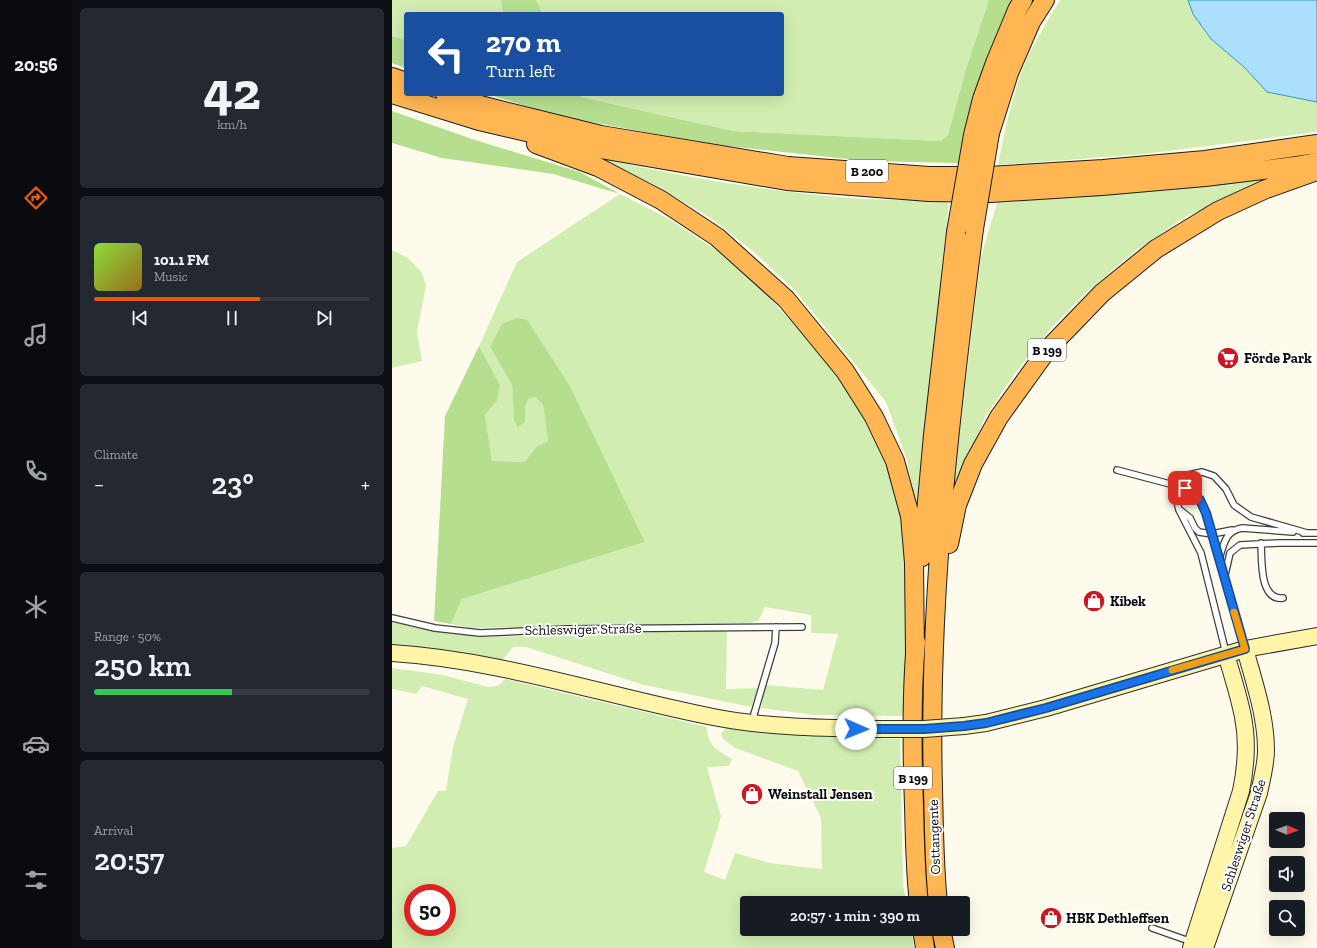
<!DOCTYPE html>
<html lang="en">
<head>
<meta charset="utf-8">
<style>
	:root { --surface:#171b24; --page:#242831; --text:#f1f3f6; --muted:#9ea1a6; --line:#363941; --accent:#ea580c }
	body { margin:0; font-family:"Zilla Slab",serif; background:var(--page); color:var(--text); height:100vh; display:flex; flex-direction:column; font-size:15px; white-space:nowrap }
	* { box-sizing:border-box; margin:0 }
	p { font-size:13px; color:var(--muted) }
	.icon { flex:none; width:22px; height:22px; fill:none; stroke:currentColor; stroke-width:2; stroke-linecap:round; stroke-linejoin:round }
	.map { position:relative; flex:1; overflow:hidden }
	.drawer { display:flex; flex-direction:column; gap:8px; padding:8px; background:#0d0f14; width:320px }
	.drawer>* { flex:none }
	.guide { position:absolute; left:12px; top:12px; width:380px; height:84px; border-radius:4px; box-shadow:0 4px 16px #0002; background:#1a4fa0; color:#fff; overflow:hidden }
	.needle { width:26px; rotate:91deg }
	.controls { position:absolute; left:877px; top:812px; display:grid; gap:8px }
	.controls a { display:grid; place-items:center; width:36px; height:36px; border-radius:4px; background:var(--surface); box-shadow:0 4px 16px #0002; font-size:20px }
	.speed { position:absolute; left:12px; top:884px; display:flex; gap:8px; font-size:20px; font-weight:700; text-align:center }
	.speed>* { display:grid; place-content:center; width:52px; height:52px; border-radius:50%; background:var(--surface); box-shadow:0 4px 16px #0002; line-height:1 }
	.speed .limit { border:6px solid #d22; background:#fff; color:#111 }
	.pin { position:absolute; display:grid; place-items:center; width:34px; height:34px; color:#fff; margin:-17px; border-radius:8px; box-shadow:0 2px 6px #0006 }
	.me { position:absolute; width:44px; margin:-22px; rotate:91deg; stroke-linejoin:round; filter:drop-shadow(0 0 3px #0008) }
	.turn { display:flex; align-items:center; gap:14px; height:84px; padding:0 16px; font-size:18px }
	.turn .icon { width:52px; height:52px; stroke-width:2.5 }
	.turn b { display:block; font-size:28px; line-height:34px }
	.big { font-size:30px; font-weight:600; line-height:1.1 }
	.drawer .tile { flex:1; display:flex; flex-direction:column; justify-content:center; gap:6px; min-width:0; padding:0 14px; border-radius:6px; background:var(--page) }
	.drawer .dial { align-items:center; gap:0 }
	.dial b { font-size:52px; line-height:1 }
	.song { display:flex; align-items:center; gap:12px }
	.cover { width:48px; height:48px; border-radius:6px; background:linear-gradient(135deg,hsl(90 70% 55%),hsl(40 70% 35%)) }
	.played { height:4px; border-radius:2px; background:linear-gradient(90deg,var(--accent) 60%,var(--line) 60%) }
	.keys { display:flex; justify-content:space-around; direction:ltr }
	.heat { display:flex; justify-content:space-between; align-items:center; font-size:22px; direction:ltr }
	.charge { height:6px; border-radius:3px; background:linear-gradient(90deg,#34c759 50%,var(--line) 0) }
	.trip { position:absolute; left:348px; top:896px; width:230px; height:40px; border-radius:4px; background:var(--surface); box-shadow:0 4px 16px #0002; font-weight:600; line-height:40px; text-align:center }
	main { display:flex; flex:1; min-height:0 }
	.tab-bar { display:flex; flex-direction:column; width:72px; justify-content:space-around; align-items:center; background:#090b0e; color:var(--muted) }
	.tab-bar .icon { width:28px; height:28px }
	.tab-bar .current { color:var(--accent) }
	.tab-bar b { font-size:18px; color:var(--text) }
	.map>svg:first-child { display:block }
	.green { fill:#d1edb2; fill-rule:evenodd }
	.forest { fill:#b5df8f }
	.water { fill:#abdffc; stroke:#2b97d9 }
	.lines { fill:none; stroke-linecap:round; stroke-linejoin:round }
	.service-casing { stroke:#3f3f3f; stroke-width:8 }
	.secondary-casing { stroke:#2e2e2e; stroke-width:18 }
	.trunk-casing { stroke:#1d1d1d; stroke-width:20 }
	.service { stroke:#fff; stroke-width:5.5 }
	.secondary { stroke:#fff4a7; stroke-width:16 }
	.trunk { stroke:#ffb653; stroke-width:18 }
	.secondary-bridge-casing { stroke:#2e2e2e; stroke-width:18; stroke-linecap:butt }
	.trunk-bridge-casing { stroke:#1d1d1d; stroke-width:20; stroke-linecap:butt }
	.secondary-bridge { stroke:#fff4a7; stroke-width:16 }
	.trunk-bridge { stroke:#ffb653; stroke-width:18 }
	.route-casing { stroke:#114b97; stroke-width:10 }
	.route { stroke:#1a73e8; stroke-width:7 }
	.slow { stroke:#f59e0b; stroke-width:7 }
	.labels { text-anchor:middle; stroke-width:4; stroke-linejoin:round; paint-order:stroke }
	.shield { fill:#fff; stroke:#555; stroke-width:1 }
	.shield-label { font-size:13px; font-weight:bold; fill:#0c0c0c }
	.poi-label { font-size:14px; font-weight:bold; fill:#0c0c0c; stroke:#fff; text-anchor:start }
	.street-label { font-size:14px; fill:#0c0c0c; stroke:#fff }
</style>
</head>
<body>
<main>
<nav class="tab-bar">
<b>20:56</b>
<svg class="icon current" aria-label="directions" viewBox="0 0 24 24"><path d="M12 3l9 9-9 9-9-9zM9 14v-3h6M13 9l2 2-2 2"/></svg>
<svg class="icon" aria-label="music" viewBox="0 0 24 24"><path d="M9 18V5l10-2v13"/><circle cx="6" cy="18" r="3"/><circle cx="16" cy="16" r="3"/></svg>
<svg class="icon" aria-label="phone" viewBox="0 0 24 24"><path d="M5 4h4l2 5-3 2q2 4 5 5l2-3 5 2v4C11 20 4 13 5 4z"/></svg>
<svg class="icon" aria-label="climate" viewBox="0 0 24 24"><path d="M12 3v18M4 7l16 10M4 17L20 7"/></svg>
<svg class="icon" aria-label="car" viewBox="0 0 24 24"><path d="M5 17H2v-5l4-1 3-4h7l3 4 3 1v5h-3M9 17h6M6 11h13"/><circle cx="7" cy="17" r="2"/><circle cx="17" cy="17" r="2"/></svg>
<svg class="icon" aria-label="filters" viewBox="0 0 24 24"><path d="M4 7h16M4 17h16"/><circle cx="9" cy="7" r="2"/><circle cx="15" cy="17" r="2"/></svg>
</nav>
<section class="drawer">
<div class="tile dial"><b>42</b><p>km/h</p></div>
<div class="tile">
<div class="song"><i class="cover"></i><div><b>101.1 FM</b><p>Music</p></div></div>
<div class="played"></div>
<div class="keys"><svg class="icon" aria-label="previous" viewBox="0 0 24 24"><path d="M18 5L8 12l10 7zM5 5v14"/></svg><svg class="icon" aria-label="pause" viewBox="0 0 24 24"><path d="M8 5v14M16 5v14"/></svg><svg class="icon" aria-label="next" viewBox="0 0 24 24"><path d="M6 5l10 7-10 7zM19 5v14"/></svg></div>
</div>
<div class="tile"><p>Climate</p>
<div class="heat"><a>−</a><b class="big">23°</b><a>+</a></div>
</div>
<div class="tile"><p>Range · 50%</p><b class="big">250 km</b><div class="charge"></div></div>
<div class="tile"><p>Arrival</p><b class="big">20:57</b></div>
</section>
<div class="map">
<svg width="925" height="948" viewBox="0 0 925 948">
	<rect width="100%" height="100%" fill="#fffbec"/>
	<path class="green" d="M0 0H109L111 14H14V40L0 36Z
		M144 0H597L573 72 556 135 549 141 341 131 189 97 188 94H390V14H151Z
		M668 0H796L801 14 875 92 925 102V132L752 154 606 165C612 135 618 105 628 76 637 51 654 23 668 0Z
		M211 159C292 177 373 191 457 198 488 200 520 200 551 200L557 204 550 264 525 514 515 460 494 402 401 288 362 252 319 218 259 183Z
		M884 176 793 217 744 250 695 292 660 327 626 369 593 417 560 494 589 257 605 203 779 190Z
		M228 194 277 219 330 254 376 296 405 328 451 382 484 434 504 483 512 518 517 572 511 716 424 715 369 708 374 685 431 690 446 634 419 633V615L373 607 367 620 359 623 80 628 59 624 70 599 253 542 178 386 98 347 120 385 122 420 132 423 133 408 136 399 143 397 151 405 156 441 145 446 132 462 100 461 93 415 105 401 108 385 87 346 125 262Z
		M0 250 16 258 30 273 34 286 25 332 30 361 0 368Z
		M0 622 46 632 92 637 335 630 334 689 367 688 359 707 252 685 134 647H121L109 662 16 646 0 645Z
		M0 668 51 675 96 687 106 686 113 679 315 727C316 747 324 749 340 759L337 766 315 767 329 817 312 872 333 880 343 853 378 863 430 869 429 818 406 771 343 748 331 739 329 734 335 727 420 736 508 739 511 884 514 903H355V929H519L522 948H0V848L14 846 46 791H54L61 747 76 699 30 686 24 694 0 689ZM21 893H55V927H21Z"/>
	<path class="forest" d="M109 0H144L151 14H111Z
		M597 0H622L615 11 582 99 568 163 474 161 316 144 162 115 96 94H188L189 97 341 131 549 141 556 135 573 72Z
		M0 36 14 40V68L0 63Z
		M0 111 83 140 188 172 228 194 161 174 50 158 0 143Z
		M125 318 135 320 178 386 253 542 70 599 59 624 42 621 53 416 87 346 108 385 105 401 93 415 100 461 132 462 145 446 156 441 151 405 143 397 136 399 133 408V422L126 427 122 420 120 385 98 347 110 324Z"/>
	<path class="water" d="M796 0H925V102L875 92 852 67 819 39 801 14Z"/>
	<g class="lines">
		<g class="service-casing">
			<path id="service" d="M725 470 793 488 808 500 814 513 852 647
				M788 510 798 518 803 528 807 532 820 534 840 530
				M911 533H925
				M869 543C870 559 867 601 891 598
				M827 559C832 544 833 531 850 528L901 532
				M833 575 838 553 848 545 887 543H925
				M0 618 43 628 88 633 176 629 410 627
				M834 653 809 553 787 510 784 497 787 487 796 475 810 472 822 476 834 489 842 505 859 517 915 533
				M360 721 383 643 384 627
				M760 928 800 942"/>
		</g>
		<g class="secondary-casing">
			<path id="secondary" d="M0 653C109 660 214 696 321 717 372 727 426 728 478 729
				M572 726 594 723 654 708 853 649 925 636
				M799 948 849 791C854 767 856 742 851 717 847 696 840 675 834 654
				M813 948 867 793C870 779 874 764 874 750 874 716 862 682 853 649"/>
		</g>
		<g class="trunk-casing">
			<path id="trunk" d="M0 77 14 82
				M0 94 87 121 208 149 395 181 537 192 599 193 710 186 813 177 903 166 925 162
				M53 94 92 106 209 135 396 166 537 176H597L711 169 813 160 925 144
				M598 133 617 73 639 22 653 0
				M581 135 590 99 603 63 625 10 631 0
				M144 144 206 167 269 200 325 237 394 299 453 371 482 417 503 461 518 516 522 563 523 653
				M557 544 565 505 581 464 607 417 656 349 710 293 764 249 826 211 874 189 925 171
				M530 557 541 435 564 232
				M524 642C519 697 520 751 522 806 523 838 523 871 527 903
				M546 903C542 865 542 826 541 788 536 600 558 414 582 229
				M530 929 533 948
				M549 929 553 948"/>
		</g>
		<use href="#service" class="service"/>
		<use href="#secondary" class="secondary"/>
		<use href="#trunk" class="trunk"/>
		<g class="secondary-bridge-casing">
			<path id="secondary-bridge" d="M478 729H532L572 726"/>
		</g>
		<g class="trunk-bridge-casing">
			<path id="trunk-bridge" d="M582 229 598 133
				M564 232 581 135"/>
		</g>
		<use href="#secondary-bridge" class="secondary-bridge"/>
		<use href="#trunk-bridge" class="trunk-bridge"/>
	</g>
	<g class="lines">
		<g class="route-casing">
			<path id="route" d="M464 729H532L572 726 594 723 654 708 853 649 814 513 808 500 793 488"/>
		</g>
		<use href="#route" class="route"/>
		<path class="slow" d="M780 670 853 649 842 612"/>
	</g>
	<defs>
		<g id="supermarket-disc" transform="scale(1.15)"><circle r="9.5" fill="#c91823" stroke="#fff"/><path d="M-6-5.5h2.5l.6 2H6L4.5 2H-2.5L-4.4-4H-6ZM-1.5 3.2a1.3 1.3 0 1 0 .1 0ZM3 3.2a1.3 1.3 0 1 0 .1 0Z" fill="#fff"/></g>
		<g id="shop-disc" transform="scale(1.15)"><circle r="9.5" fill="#c91823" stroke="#fff"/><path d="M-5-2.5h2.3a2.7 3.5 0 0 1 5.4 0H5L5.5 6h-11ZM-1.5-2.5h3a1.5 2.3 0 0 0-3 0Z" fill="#fff"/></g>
	</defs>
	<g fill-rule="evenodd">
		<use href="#supermarket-disc" x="836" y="358"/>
		<use href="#shop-disc" x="702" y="601"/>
		<use href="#shop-disc" x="360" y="794"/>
		<use href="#shop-disc" x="659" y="918"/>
	</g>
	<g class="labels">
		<g class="shield">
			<rect x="454" y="160" width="42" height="22" rx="3"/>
			<rect x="636" y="339" width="38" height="22" rx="3"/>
			<rect x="502" y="767" width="38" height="22" rx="3"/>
		</g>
		<g class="shield-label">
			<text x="475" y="176">B 200</text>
			<text x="655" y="355">B 199</text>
			<text x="521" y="783">B 199</text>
		</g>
		<g class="poi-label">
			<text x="852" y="363">Förde Park</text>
			<text x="718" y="606">Kibek</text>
			<text x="376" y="799">Weinstall Jensen</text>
			<text x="674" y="923">HBK Dethleffsen</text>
		</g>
		<g class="street-label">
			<text transform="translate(191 629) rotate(-1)" y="5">Schleswiger Straße</text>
			<text transform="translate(851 835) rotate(-72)" y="5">Schleswiger Straße</text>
			<text transform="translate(542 837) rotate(-92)" y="5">Osttangente</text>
		</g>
	</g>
</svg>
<div class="controls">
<a><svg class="needle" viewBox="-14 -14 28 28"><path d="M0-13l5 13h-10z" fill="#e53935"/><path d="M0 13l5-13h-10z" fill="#9ea1a6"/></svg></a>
<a><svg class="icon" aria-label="sound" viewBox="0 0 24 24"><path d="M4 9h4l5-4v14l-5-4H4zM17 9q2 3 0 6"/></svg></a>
<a><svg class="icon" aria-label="search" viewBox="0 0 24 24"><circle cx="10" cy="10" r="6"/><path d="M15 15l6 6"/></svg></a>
</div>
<div class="speed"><div class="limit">50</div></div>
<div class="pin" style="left:793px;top:488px;background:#d93025"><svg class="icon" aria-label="arrive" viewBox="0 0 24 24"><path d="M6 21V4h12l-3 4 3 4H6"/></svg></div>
<svg class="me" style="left:464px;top:729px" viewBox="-20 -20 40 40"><circle r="19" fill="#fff"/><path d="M0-13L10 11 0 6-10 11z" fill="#1a73e8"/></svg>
<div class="trip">20:57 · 1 min · 390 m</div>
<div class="guide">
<div class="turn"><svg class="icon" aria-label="left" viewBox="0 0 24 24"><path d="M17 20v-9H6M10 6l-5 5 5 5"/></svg><div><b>270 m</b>Turn left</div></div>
</div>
</div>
</main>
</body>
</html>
